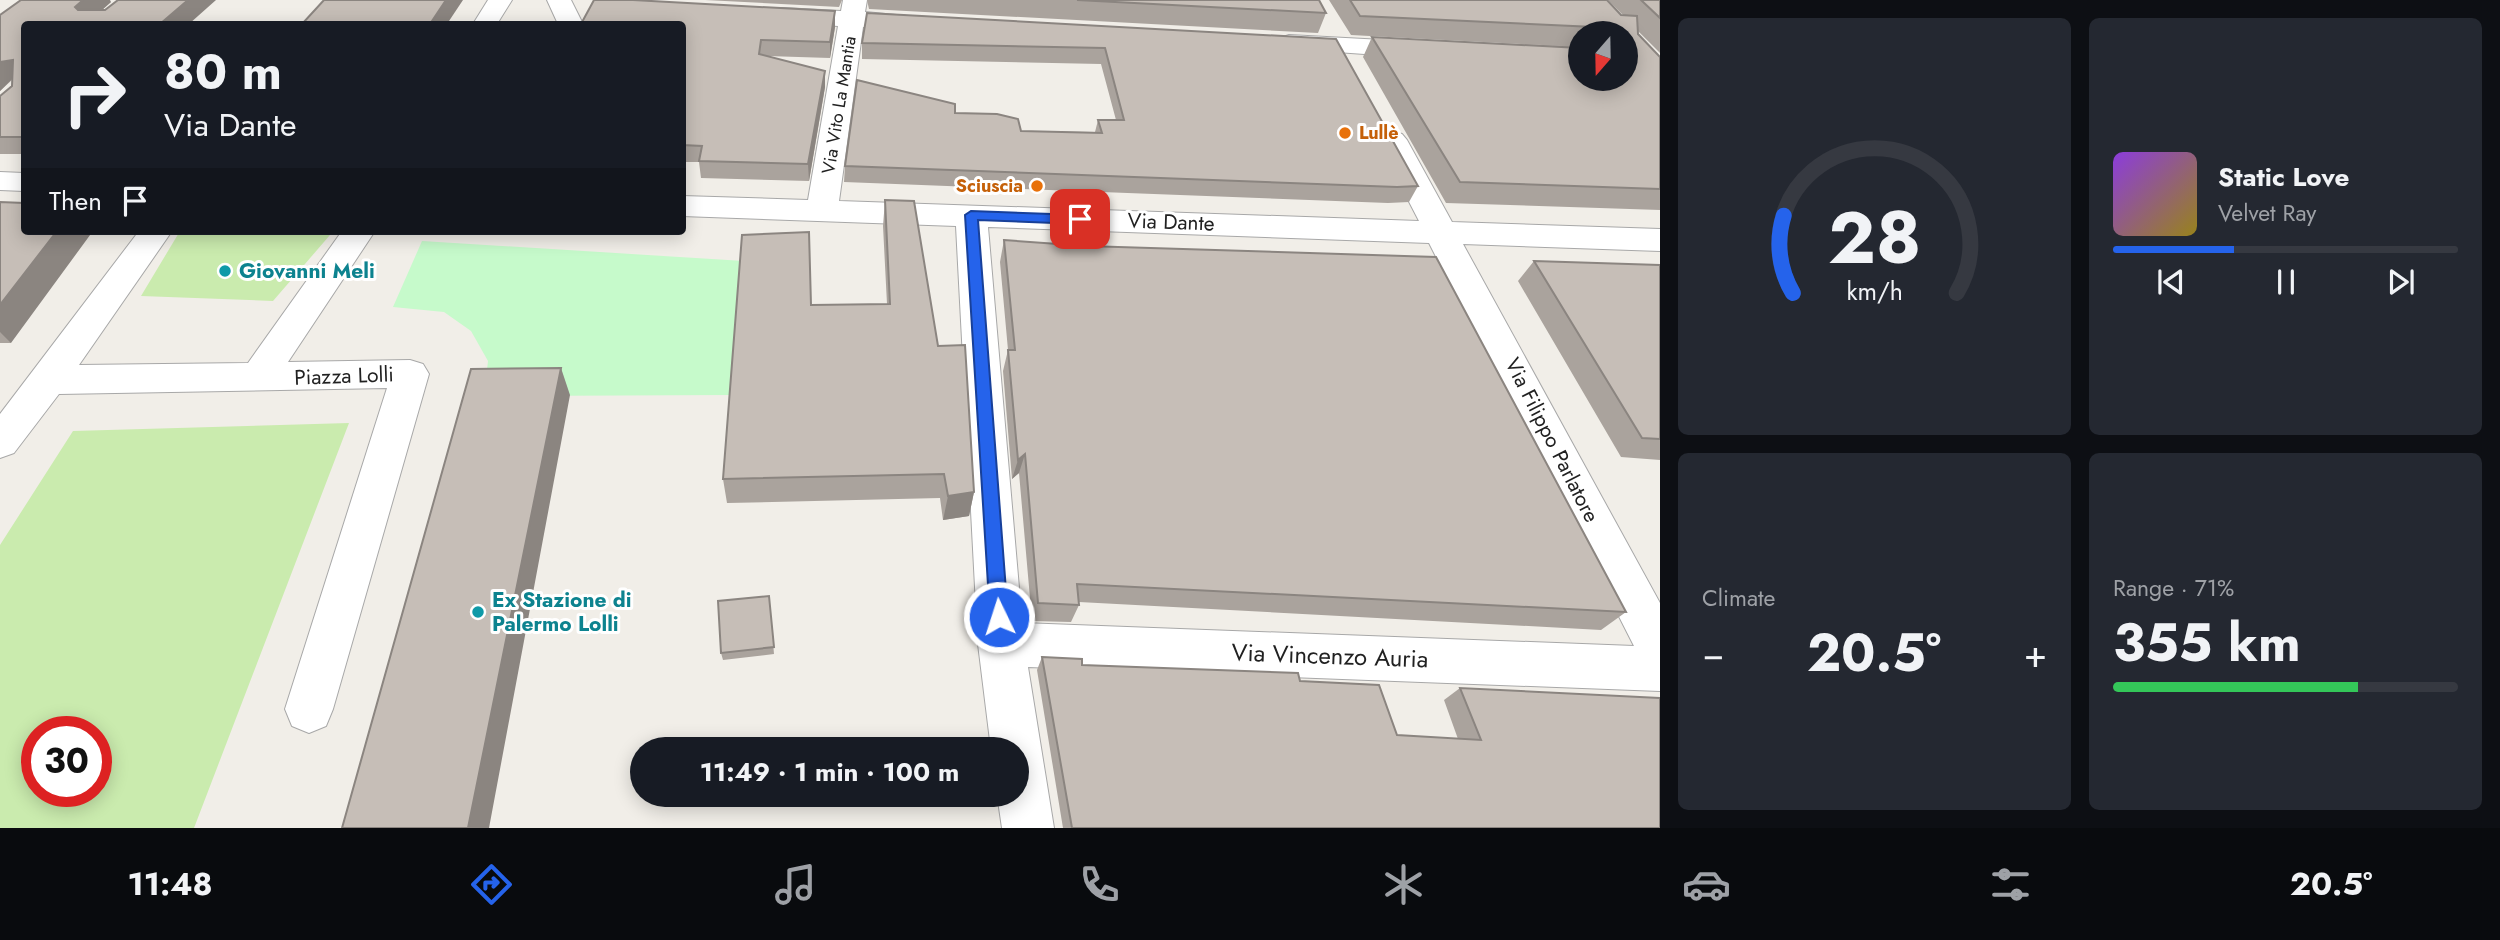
<!DOCTYPE html>
<html lang="en">
<head>
<meta charset="utf-8">
<style>
	:root { --surface:#171b24; --page:#242831; --text:#f1f3f6; --muted:#9ea1a6; --line:#363941; --accent:#2563eb }
	body { margin:0; font-family:Jost,sans-serif; background:var(--page); color:var(--text); height:100vh; display:flex; flex-direction:column; font-size:26px; white-space:nowrap }
	* { box-sizing:border-box; margin:0 }
	p { font-size:23px; color:var(--muted) }
	.icon { flex:none; width:38px; height:38px; fill:none; stroke:currentColor; stroke-width:2; stroke-linecap:round; stroke-linejoin:round }
	.map { position:relative; flex:1; overflow:hidden }
	.details { display:flex; flex-direction:column; gap:18px; padding:18px; background:#0d0f14; width:840px }
	.details>* { flex:none }
	.hud { position:absolute; left:21px; top:21px; width:665px; height:214px; border-radius:7px; box-shadow:0 4px 18px #0003; background:#171b24; color:var(--text); overflow:hidden }
	.needle { width:46px; rotate:200deg }
	.fabs { position:absolute; left:1568px; top:21px; display:grid; gap:14px }
	.fabs a { display:grid; place-items:center; width:70px; height:70px; border-radius:50%; background:var(--surface); box-shadow:0 4px 18px #0003; font-size:35px }
	.speed { position:absolute; left:21px; top:716px; display:flex; gap:14px; font-size:35px; font-weight:700; text-align:center }
	.speed>* { display:grid; place-content:center; width:91px; height:91px; border-radius:50%; background:var(--surface); box-shadow:0 4px 18px #0003; line-height:1 }
	.speed .limit { border:10px solid #d22; background:#fff; color:#111 }
	.pin { position:absolute; display:grid; place-items:center; width:60px; height:60px; color:#fff; margin:-30px; border-radius:14px; box-shadow:0 4px 10px #0006 }
	.me { position:absolute; width:77px; margin:-38px; rotate:356deg; stroke-linejoin:round; filter:drop-shadow(0 0 5px #0008) }
	.turn { display:flex; align-items:center; gap:24px; height:147px; padding:0 28px; font-size:32px }
	.turn .icon { width:91px; height:91px; stroke-width:2.5 }
	.turn b { display:block; font-size:49px; line-height:60px }
	.then { display:flex; align-items:center; height:66px; padding:0 28px; background:#0003; gap:14px; font-size:26px }
	.big { font-size:52px; font-weight:700; line-height:1.1 }
	.details .widget { flex:1; display:flex; flex-direction:column; justify-content:center; gap:10px; min-width:0; padding:0 24px; border-radius:10px; background:var(--page) }
	.details .dial { align-items:center; gap:0 }
	.dial svg { height:182px; overflow:visible; fill:none; stroke:var(--line); stroke-width:7; stroke-linecap:round; text-anchor:middle }
	.dial text { fill:var(--text); stroke:none }
	.song { display:flex; align-items:center; gap:21px }
	.cover { width:84px; height:84px; border-radius:10px; background:linear-gradient(135deg,hsl(270 70% 55%),hsl(50 70% 35%)) }
	.played { height:7px; border-radius:4px; background:linear-gradient(90deg,var(--accent) 35%,var(--line) 35%) }
	.keys { display:flex; justify-content:space-around; direction:ltr }
	.heat { display:flex; justify-content:space-between; align-items:center; font-size:38px; direction:ltr }
	.charge { height:10px; border-radius:5px; background:linear-gradient(90deg,#34c759 71%,var(--line) 0) }
	.details .tiles { flex:1; display:grid; gap:18px; grid-template-columns:repeat(2,1fr) }
	.trip { position:absolute; left:630px; top:737px; width:399px; height:70px; border-radius:35px; background:var(--surface); box-shadow:0 4px 18px #0003; font-weight:700; line-height:70px; text-align:center }
	.tabs { display:flex; height:112px; justify-content:space-around; align-items:center; background:#090b0e; color:var(--muted) }
	.tabs .icon { width:49px; height:49px }
	.tabs .active { color:var(--accent) }
	.tabs b { font-size:32px; color:var(--text) }
	main { display:flex; flex:1; min-height:0 }
	.map>svg:first-child { display:block }
	.grass { fill:#caebae; fill-rule:evenodd }
	.park { fill:#c6facb }
	.lines { fill:none; stroke-linecap:round; stroke-linejoin:round }
	.minor-casing { stroke:#a8a8a8; stroke-width:2 }
	.minor { fill:#fff; fill-rule:evenodd }
	.wall { fill:#aaa39d; fill-rule:evenodd }
	.shaded-wall { fill:#8b8580 }
	.building { fill:#c6beb7; stroke:#8b8580; stroke-width:2 }
	.route { fill:#2563eb; stroke:#184099; stroke-width:2 }
	.food-dot { fill:#e8710a; stroke:#fff; stroke-width:2.5 }
	.culture-dot { fill:#0f9aa8; stroke:#fff; stroke-width:2.5 }
	.labels { text-anchor:middle; stroke-width:6; stroke-linejoin:round; paint-order:stroke }
	.far-street-label { font-size:18px; fill:#212121; stroke:#fff }
	.far-food-label { font-size:18px; font-weight:bold; fill:#c56008; stroke:#fff; text-anchor:start }
	.street-label { font-size:21px; fill:#212121; stroke:#fff }
	.culture-label { font-size:21px; font-weight:bold; fill:#0d838f; stroke:#fff; text-anchor:start }
	.near-street-label { font-size:24px; fill:#212121; stroke:#fff }
</style>
</head>
<body>
<main>
<div class="map">
<svg width="1660" height="828" viewBox="0 0 1660 828">
	<rect width="100%" height="100%" fill="#f1eee8"/>
	<path class="grass" d="M180 231H330V235L273 301 141 296Z
		M349 423 194 828H0V545L73 431ZM37 732H96V791H37Z"/>
	<path class="park" d="M422 241 744 261 733 395 484 396 488 361 471 331 444 312 393 307Z"/>
	<g class="lines">
		<g class="minor-casing">
			<path id="minor" d="M488 0H512L497 24H473Z
				M547 0H571L583 24H558Z
				M843 0H867L865 12 927 18 931 23 927 28 863 27 839 201 1419 221 1377 140 1382 134 1392 131 1402 134 1407 140 1452 222 1660 229V251L1463 244 1660 603V691L1028 667 1054 828H1002L997 794H1017V749H991L978 644 956 226 682 216V196L808 200 838 26 782 22 773 20 770 15 773 10 782 8 841 11ZM988 227 1429 243 1634 646 1022 623Z
				M1289 35 1421 42 1430 44 1434 50 1430 56 1421 58 1280 48 1276 43 1280 38Z
				M0 172 24 173V191L0 190Z
				M139 231H172L79 365 248 363 342 231H375L288 362 410 360 423 364 429 374 333 709 326 726 309 733 292 726 285 709 387 388 59 394 14 453 0 458V414Z"/>
		</g>
		<use href="#minor" class="minor"/>
	</g>
	<path class="wall" d="M216 0 24 24V154H0V96L12 86 13 79 0 91V15L111 2 102 10Z
		M705 0H842L839 7Z
		M867 0H1319L1326 13 1318 33 869 9Z
		M1329 0H1607L1621 15H1623L1608 0H1660V53L1638 31V34L1660 57V210L1446 203 1363 57 1372 37 1580 47 1351 35ZM1580 33H1626L1580 79Z
		M682 24 835 27 830 58 767 56 825 87 809 181 701 178 699 162H682Z
		M1336 39 1418 186 1409 202 1388 203 844 182 845 166 955 113 1021 131 1095 132 1098 120H1116L1101 64 862 59V43Z
		M885 200 938 346 974 492 969 516 943 520 940 498 727 503 723 479 811 305 887 304 883 226Z
		M0 202 11 343H0Z
		M1004 240 1626 612 1601 630 1079 602V605L1071 622 1032 621 1019 473 1012 479 1003 371 1008 350 1000 262Z
		M1534 261 1660 265V460L1621 457 1518 281Z
		M769 596 774 654 723 660 721 653Z
		M1042 657 1082 665 1300 681 1397 735 1458 739 1444 700 1460 688 1660 828H1063L1037 670Z"/>
	<path class="shaded-wall" d="M83 0H110L111 2 86 24 75 7Z
		M188 0H216L189 24H160Z
		M446 0H463L447 24H430Z
		M835 11V27L830 58V42Z
		M13 60V78L0 91V62Z
		M825 71V87L809 181 808 164Z
		M57 231H93L11 343 0 332V305Z
		M561 368 570 395 489 828H468Z
		M1025 454 1019 473 1012 479 1018 460Z
		M974 492 969 516 943 520 948 496Z"/>
	<path class="building" d="M21 0H83L75 7 78 10H105L118 0H188L160 24H24V137H0V96L12 86 13 60 0 62V15Z
		M324 0H446L430 24H302Z
		M594 0H633L835 11 830 42 761 40 759 54 825 71 808 164 699 161 702 146 682 145V24H581Z
		M1077 0H1319L1326 13Z
		M1350 0H1607L1621 15 1637 16 1638 34 1660 57V189L1460 182 1372 37 1580 48V79H1626V33H1595L1594 27 1360 16Z
		M1641 0H1660V18Z
		M867 13 1336 39 1418 186 1397 187 845 166 857 80 955 104V113L997 114 1018 119 1021 131 1102 133 1098 120H1124L1105 48 862 43Z
		M885 200 914 201 938 346 965 345 974 492 948 496 944 474 723 479 742 235 809 232 811 305 890 304Z
		M0 202 24 203V231H57L0 305Z
		M1004 240 1086 246 1436 257 1626 612 1077 584 1079 605 1038 603 1025 454 1018 460 1008 350H1015Z
		M1534 261 1660 265V439L1642 438Z
		M561 368 468 828H342L471 369Z
		M769 596 774 647 721 653 718 601Z
		M1042 657 1082 659V665L1298 673 1300 681 1379 685 1397 735 1481 740 1460 688 1660 698V828H1072Z"/>
	<path class="route" d="M971 211 1080 215 1087 219 1080 224 978 220 1008 617 1006 623 999 626 992 623 990 617 965 215Z"/>
	<g class="food-dot">
		<circle cx="1345" cy="133" r="7"/>
		<circle cx="1037" cy="186" r="7"/>
	</g>
	<g class="culture-dot">
		<circle cx="225" cy="271" r="7"/>
		<circle cx="478" cy="612" r="7"/>
	</g>
	<g class="labels">
		<g class="far-street-label">
			<text transform="translate(839 105) rotate(-81)" y="6">Via Vito La Mantia</text>
		</g>
		<g class="far-food-label">
			<text x="1359" y="139">Lullè</text>
			<text x="1023" y="192" text-anchor="end">Sciuscia</text>
		</g>
		<g class="street-label">
			<text transform="translate(1171 222) rotate(2)" y="7">Via Dante</text>
			<text transform="translate(344 376) rotate(-2)" y="7">Piazza Lolli</text>
			<text transform="translate(1552 440) rotate(63)" y="7">Via Filippo Parlatore</text>
		</g>
		<g class="culture-label">
			<text x="239" y="278">Giovanni Meli</text>
			<text x="492" y="607">Ex Stazione di<tspan x="492" dy="24">Palermo Lolli</tspan></text>
		</g>
		<g class="near-street-label">
			<text transform="translate(1330 656) rotate(2)" y="8">Via Vincenzo Auria</text>
		</g>
	</g>
</svg>
<div class="fabs">
<a><svg class="needle" viewBox="-14 -14 28 28"><path d="M0-13l5 13h-10z" fill="#e53935"/><path d="M0 13l5-13h-10z" fill="#9ea1a6"/></svg></a>
</div>
<div class="speed"><div class="limit">30</div></div>
<div class="pin" style="left:1080px;top:219px;background:#d93025"><svg class="icon" aria-label="arrive" viewBox="0 0 24 24"><path d="M6 21V4h12l-3 4 3 4H6"/></svg></div>
<svg class="me" style="left:999px;top:617px" viewBox="-20 -20 40 40"><circle r="17" fill="#2563eb" stroke="#fff" stroke-width="3"/><path d="M0-11L8 9 0 5-8 9z" fill="#fff"/></svg>
<div class="trip">11:49 · 1 min · 100 m</div>
<div class="hud">
<div class="turn"><svg class="icon" aria-label="right" viewBox="0 0 24 24"><path d="M7 20v-9h11M14 6l5 5-5 5"/></svg><div><b>80 m</b>Via Dante</div></div>
<div class="then">Then<svg class="icon" aria-label="arrive" viewBox="0 0 24 24"><path d="M6 21V4h12l-3 4 3 4H6"/></svg></div>
</div>
</div>
<section class="details">
<div class="tiles">
<div class="widget dial"><svg viewBox="0 0 100 80">
<path d="M14 69A42 42 0 1 1 86 69"/>
<path d="M14 69A42 42 0 0 1 10 35" stroke="#2563eb"/>
<text x="50" y="56" font-size="32" font-weight="700">28</text>
<text x="50" y="72" font-size="11">km/h</text>
</svg></div>
<div class="widget">
<div class="song"><i class="cover"></i><div><b>Static Love</b><p>Velvet Ray</p></div></div>
<div class="played"></div>
<div class="keys"><svg class="icon" aria-label="previous" viewBox="0 0 24 24"><path d="M18 5L8 12l10 7zM5 5v14"/></svg><svg class="icon" aria-label="pause" viewBox="0 0 24 24"><path d="M8 5v14M16 5v14"/></svg><svg class="icon" aria-label="next" viewBox="0 0 24 24"><path d="M6 5l10 7-10 7zM19 5v14"/></svg></div>
</div>
<div class="widget"><p>Climate</p>
<div class="heat"><a>−</a><b class="big">20.5°</b><a>+</a></div>
</div>
<div class="widget"><p>Range · 71%</p><b class="big">355 km</b><div class="charge"></div></div>
</div>
</section>
</main>
<nav class="tabs">
<b>11:48</b>
<svg class="icon active" aria-label="directions" viewBox="0 0 24 24"><path d="M12 3l9 9-9 9-9-9zM9 14v-3h6M13 9l2 2-2 2"/></svg>
<svg class="icon" aria-label="music" viewBox="0 0 24 24"><path d="M9 18V5l10-2v13"/><circle cx="6" cy="18" r="3"/><circle cx="16" cy="16" r="3"/></svg>
<svg class="icon" aria-label="phone" viewBox="0 0 24 24"><path d="M5 4h4l2 5-3 2q2 4 5 5l2-3 5 2v4C11 20 4 13 5 4z"/></svg>
<svg class="icon" aria-label="climate" viewBox="0 0 24 24"><path d="M12 3v18M4 7l16 10M4 17L20 7"/></svg>
<svg class="icon" aria-label="car" viewBox="0 0 24 24"><path d="M5 17H2v-5l4-1 3-4h7l3 4 3 1v5h-3M9 17h6M6 11h13"/><circle cx="7" cy="17" r="2"/><circle cx="17" cy="17" r="2"/></svg>
<svg class="icon" aria-label="filters" viewBox="0 0 24 24"><path d="M4 7h16M4 17h16"/><circle cx="9" cy="7" r="2"/><circle cx="15" cy="17" r="2"/></svg>
<b>20.5°</b>
</nav>
</body>
</html>
